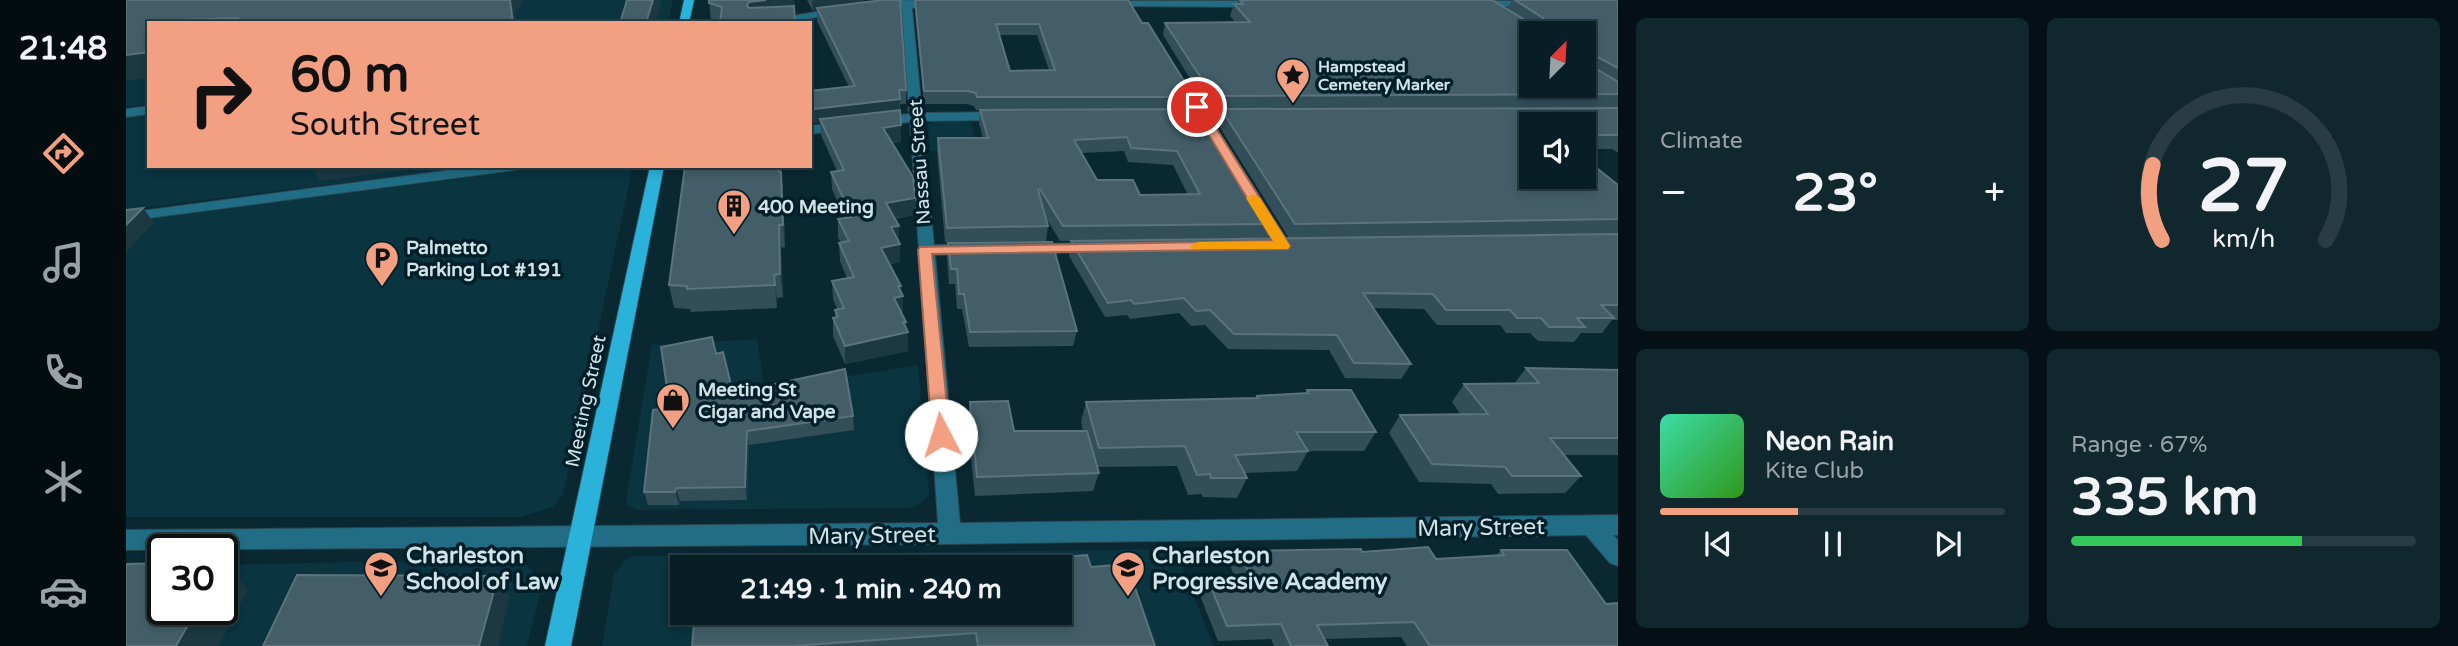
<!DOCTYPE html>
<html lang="en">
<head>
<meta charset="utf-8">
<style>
	:root { --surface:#081e26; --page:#11272e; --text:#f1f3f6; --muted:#98a2a7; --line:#293c43; --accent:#f2a081 }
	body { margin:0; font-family:"Varela Round",sans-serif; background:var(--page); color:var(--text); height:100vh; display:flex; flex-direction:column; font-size:26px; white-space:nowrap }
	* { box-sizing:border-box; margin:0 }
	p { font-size:23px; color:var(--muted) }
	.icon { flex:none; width:38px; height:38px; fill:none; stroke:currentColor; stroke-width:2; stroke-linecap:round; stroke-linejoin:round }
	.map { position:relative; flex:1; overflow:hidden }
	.drawer { display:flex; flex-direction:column; gap:18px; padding:18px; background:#041015; width:840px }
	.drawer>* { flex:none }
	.top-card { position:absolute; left:21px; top:21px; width:665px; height:147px; border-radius:0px; box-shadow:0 4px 10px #0003,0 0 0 2px var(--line); background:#f2a081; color:#111; overflow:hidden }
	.needle { width:46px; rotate:24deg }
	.tools { position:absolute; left:1393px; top:21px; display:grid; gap:14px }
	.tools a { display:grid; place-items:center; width:77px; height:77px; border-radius:0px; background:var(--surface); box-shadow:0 4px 10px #0003,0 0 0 2px var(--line); font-size:35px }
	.speed { position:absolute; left:21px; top:534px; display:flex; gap:14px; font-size:35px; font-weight:700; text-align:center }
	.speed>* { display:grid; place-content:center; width:91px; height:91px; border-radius:50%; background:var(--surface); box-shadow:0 4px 10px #0003,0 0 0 2px var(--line); line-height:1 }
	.speed .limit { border:4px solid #111; border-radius:10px; background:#fff; color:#111 }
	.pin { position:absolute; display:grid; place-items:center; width:60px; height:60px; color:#fff; margin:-30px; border:4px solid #fff; border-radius:50%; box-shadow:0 2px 7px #0007 }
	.me { position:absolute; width:77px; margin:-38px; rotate:355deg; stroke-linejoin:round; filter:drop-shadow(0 0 5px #0008) }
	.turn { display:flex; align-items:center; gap:24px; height:147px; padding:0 28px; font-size:32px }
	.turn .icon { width:91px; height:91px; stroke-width:2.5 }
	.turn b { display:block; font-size:49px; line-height:60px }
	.big { font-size:52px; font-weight:800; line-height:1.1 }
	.drawer .tile { flex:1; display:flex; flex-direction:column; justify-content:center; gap:10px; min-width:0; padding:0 24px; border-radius:10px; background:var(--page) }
	.drawer .dial { align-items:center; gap:0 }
	.dial svg { height:182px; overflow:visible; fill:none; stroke:var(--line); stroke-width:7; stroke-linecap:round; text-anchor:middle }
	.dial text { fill:var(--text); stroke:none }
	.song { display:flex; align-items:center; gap:21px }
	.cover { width:84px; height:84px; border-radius:10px; background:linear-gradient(135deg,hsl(160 70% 55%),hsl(110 70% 35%)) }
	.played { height:7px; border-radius:4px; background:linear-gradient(90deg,var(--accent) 40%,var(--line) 40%) }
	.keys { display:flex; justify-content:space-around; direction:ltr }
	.heat { display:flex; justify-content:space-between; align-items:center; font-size:38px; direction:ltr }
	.charge { height:10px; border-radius:5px; background:linear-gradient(90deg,#34c759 67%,var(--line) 0) }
	.drawer .tiles { flex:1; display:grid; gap:18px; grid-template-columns:repeat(2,1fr) }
	.trip { position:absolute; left:544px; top:555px; width:402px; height:70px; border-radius:0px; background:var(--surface); box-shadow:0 4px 10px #0003,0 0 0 2px var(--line); font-weight:800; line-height:70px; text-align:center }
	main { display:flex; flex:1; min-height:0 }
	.menu { display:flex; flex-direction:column; width:126px; justify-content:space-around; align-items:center; background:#030c0f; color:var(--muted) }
	.menu .icon { width:49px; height:49px }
	.menu .selected { color:var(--accent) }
	.menu b { font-size:32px; color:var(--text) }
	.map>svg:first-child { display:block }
	.built { fill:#093440; fill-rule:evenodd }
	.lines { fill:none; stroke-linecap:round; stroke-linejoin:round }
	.street-casing { stroke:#2a464f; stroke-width:2 }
	.primary-casing { stroke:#2a464f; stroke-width:2 }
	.street { fill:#206d85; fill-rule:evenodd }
	.primary { fill:#2bb2da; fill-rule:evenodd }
	.wall { fill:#324e59; fill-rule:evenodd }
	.shaded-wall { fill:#1b3843 }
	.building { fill:#435e68; stroke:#5a737c; stroke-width:2; fill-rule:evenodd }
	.route { fill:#f2a081; stroke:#9d6854; stroke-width:2 }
	.slow { fill:#f59e0b }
	.labels { text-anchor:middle; stroke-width:7; stroke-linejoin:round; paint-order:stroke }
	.far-poi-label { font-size:16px; font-weight:bold; fill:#d2e2e9; stroke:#011f28; text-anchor:start }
	.street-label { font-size:19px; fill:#d2e2e9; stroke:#011f28 }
	.poi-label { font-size:19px; font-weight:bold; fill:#d2e2e9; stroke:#011f28; text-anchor:start }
	.near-street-label { font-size:23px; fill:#d2e2e9; stroke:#011f28 }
	.near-poi-label { font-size:23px; font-weight:bold; fill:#d2e2e9; stroke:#011f28; text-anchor:start }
</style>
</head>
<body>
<main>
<nav class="menu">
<b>21:48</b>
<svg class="icon selected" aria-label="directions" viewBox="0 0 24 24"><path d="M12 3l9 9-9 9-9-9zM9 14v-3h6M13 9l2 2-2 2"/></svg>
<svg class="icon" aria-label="music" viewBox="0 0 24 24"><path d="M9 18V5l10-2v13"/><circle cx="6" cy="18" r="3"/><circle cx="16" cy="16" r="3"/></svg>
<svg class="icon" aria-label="phone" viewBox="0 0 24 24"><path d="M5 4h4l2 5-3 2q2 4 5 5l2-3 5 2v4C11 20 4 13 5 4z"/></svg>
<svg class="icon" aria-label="climate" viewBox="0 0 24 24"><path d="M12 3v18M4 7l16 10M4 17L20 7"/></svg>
<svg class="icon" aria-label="car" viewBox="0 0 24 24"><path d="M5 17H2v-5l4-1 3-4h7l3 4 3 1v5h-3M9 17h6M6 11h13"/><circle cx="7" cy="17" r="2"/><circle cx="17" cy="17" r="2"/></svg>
</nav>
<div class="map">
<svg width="1492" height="646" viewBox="0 0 1492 646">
	<rect width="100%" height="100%" fill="#0a2832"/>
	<path class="built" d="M41 0H547L542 23H23V104L0 107V31Z
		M23 115V166H353L0 210V118Z
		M807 122H845L852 151H804L802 124Z
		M424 166H507L437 495 427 507 395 517H0V220Z
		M631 339 639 389 792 365 803 494 800 499 785 508 512 510 501 506 500 500 526 345Z
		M1049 549 1088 646H476L488 574 500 559 509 556ZM556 567H934V612H556Z
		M386 558 397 562 405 569 416 587 401 646H0V567L37 609H96V565Z"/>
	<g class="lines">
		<g class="street-casing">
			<path id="street" d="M775 0 810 1 815 4 810 7 786 8 796 113 876 112 882 116 876 120 796 121 808 245 844 244 852 249 844 254 809 255 834 523 1492 515V535H1487L1492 540V566L1484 563 1460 535 824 544 0 550V530L812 523 784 122 754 125 748 121 754 117 783 114 776 8 751 9 746 6 751 3 775 2Z
				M982 1H1129L1134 4 1129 7 978 6 977 4Z
				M1349 1H1405L1410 4 1405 7 1345 6 1344 4Z
				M713 8 718 11 717 13 653 23H625Z
				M23 106V114L0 117V109Z
				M1118 110 1122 111V117L1058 119 1052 115 1058 111Z
				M716 122 721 123V129L684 134V126Z
				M355 166H396L389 170 0 221V213Z
				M1134 206 1139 207 1165 245 1163 248H1151L1149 245 1127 210Z
				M967 243 975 248 973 251 904 254 896 249 904 244Z"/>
		</g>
		<g class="primary-casing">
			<path id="primary" d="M558 0H568L563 23H553Z
				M524 166H538L445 646H419Z"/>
		</g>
		<use href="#street" class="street"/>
		<use href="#primary" class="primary"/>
	</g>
	<path class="wall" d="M0 0 389 12 390 23H23V77L0 80Z
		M583 0H668L669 23H592L585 21Z
		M681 0H738V2L748 1V0H774L780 90V104H774L775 142 766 143 789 198 788 215 769 219 773 226V241L774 244V262L764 264 775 286 776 314 780 322 782 351 719 364 707 336V318L709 317V310L711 309 707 299 706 281 721 278 714 261 713 243H715L712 237V219L719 218 706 189 705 172 711 171 695 135 694 122 689 123 684 113V91L723 87 691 21V10L687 11Z
		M789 0 1016 23 1068 97 1064 109 1148 224 1142 238 934 241 919 216 922 226 920 241 819 242 811 152 812 138H857L853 123 854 110H850L848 106 841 104H798L789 10ZM874 35H911L923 70 884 71ZM998 151 1002 162 1047 165 1062 195H1014L971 180 956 153Z
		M1112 0H1366L1381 9 1386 0H1492V107L1083 109 1037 35 1039 23H1110L1104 16 1108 4H1111Z
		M1492 108V153L1486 149H1458V124H1405L1492 185V234L1163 238 1091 123 1095 109Z
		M655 166 657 193 659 247 655 248 657 297 651 298V308L565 312 564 309 548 308 543 285Z
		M1492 234V320H1486L1476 333H1455L1448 342 1412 341 1404 333H1380L1374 325H1311L1298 309 1247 308 1285 364 1275 379 1219 378 1203 350 1102 349 1079 325 1065 326 1053 313 1004 319 1001 315 979 317 943 256 945 241Z
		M822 243 951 331 947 346 843 347 836 309H831L829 284H823L821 257Z
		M590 354 607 393 727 416 728 430 623 445 621 500 554 501 553 505H522L518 492 544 408Z
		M1400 368 1492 370V455H1438L1455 476 1439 493 1372 494 1365 484 1293 482 1263 433 1274 415H1335L1326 402 1338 384H1388Z
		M1181 390 1250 432 1238 451H1182L1171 471 1118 473 1121 478 1111 498 1077 497 1075 494 1062 495 1051 466 971 467 973 473 967 491 849 496 841 421 844 402 888 431H957L955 422 960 402 1130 398 1131 396 1179 393Z
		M1375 550 1492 646H1281L1275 637 1199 639 1202 646H1148L1145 639 1092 641 1073 593 1081 578 1109 577 1104 566 1113 551 1236 552 1310 559 1370 556Z
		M922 558 965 567 1029 646H566Z"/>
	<path class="shaded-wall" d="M384 0H398L389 12 390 23H387Z
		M527 0H536L530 23H520Z
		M640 0H668L669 14 625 20 621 5 623 2Z
		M690 0H738V3L687 11 686 1Z
		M23 52V77L0 80V55Z
		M774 99 773 113 694 119V122L689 123 688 109Z
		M775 125V142L757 144V128Z
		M186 166H309L194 181Z
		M655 172 657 193 659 247 657 225Z
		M789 198 788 215 759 220 760 203Z
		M17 208 28 223 0 252V225Z
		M653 225 655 248 657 297 654 274Z
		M773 226V243L765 227Z
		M774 244V262L755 266V248Z
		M648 275 651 298V308L649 285Z
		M772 286H775V296H777V314L768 298Z
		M782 332V351L719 364V346Z
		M621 431 623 445 621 500 619 487Z
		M550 488 554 501 553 505 549 492Z
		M96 563 122 589 93 646H50L71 609H96Z
		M372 576 384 597 372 646H353Z"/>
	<path class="building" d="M0 0H384L387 23H110L112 18 55 20 53 23H23V52L0 55Z
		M501 0H527L520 23H494Z
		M583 0H640L623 2 621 5 623 8 668 6 669 23H594L596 7 583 3Z
		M757 0H774L780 90H773L774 99 688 109 684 100V91L729 86 691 8Z
		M789 0H1002L1016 23H1022L1068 97H851L850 93 842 91H798ZM870 24H913L929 70 884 71Z
		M1114 0H1366L1412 28 1418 22 1417 18 1389 0H1492V68L1464 53V65L1492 82V94L1087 96 1039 23 1124 22 1108 4H1117ZM1405 33H1458V86H1405Z
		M1492 108V135H1458V124H1405V177H1458V158L1492 185V219L1169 224 1095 109Z
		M1076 109 1148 224 937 226 914 189 912 190 922 226 821 228 812 138H862L854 110ZM1001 137 1005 148 1051 151 1074 194 1014 195 1007 180H971L948 140Z
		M774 110 775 125 757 128 787 177 789 198 760 203 773 226 765 227 774 244 755 248 775 286H772L777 296 768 298 780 322H777L782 332 719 346 707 318 712 317 709 310 718 308 706 281 728 277 713 243 723 241 712 219 726 217 705 172 718 170 694 119Z
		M559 166H653V172H655L657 225H653L654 274 648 275 649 285 561 289V286L543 285Z
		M17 208 0 225V210Z
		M1492 234V305H1475L1488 318H1451L1459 327H1423L1415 318H1391L1384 310H1320L1307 294 1237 293 1285 364 1228 363 1211 335 1108 334 1084 310 1070 311 1058 298 1008 304 1005 300 982 303 945 241Z
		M926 242 951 331 844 332 838 294H833L831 269H825L822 243Z
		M586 337 590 354 597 352 607 393 719 369 727 416 621 431 619 487 550 488 549 492H518L527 410 544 408 535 347Z
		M1400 368 1492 370V438H1424L1455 476H1386L1379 467 1306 464 1274 415 1362 414 1338 384 1413 383Z
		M1181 390H1225L1250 432H1170L1182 451 1109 455 1121 478H1085L1084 474 1071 475 1059 446 973 448 960 402 1132 398 1131 396 1182 393Z
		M882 401 888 431H961L973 473 851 477 844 402Z
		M1302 547 1310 559 1378 555 1375 550H1441L1480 604 1492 603V646H1304L1288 622 1191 625 1202 646H1165L1155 624 1101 626 1081 578 1124 576 1113 551 1235 549 1236 552Z
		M921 555 922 558 961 555 965 567 1001 564 1029 646H852L850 633 665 646H566L569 612H934V567H734Z
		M37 563V609H71L50 646H0V564Z
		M171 575 372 576 353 646H137Z"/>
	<path class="route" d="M1067 104 1077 107 1164 246 1162 249 806 254 824 435 821 440H808L806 435 792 250 794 247 1147 241 1066 107Z"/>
	<path class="slow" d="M1127 194 1134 198 1164 246 1162 249H1066L1064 246 1072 242 1147 241 1120 198Z"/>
	<defs>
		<g id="sight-pin" transform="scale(1.75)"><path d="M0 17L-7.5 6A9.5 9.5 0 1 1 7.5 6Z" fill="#f2a081" stroke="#011f28"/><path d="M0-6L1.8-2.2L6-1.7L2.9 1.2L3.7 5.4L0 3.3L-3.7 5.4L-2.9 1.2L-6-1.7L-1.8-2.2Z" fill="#111"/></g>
		<g id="building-pin" transform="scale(1.75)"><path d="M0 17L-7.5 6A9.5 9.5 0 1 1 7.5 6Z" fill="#f2a081" stroke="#011f28"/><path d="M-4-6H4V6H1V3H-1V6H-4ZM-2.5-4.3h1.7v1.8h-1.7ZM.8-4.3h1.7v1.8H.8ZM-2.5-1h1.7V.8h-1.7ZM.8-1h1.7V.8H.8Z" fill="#111"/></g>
		<g id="parking-pin" transform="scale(1.75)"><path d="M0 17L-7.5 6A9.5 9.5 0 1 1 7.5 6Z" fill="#f2a081" stroke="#011f28"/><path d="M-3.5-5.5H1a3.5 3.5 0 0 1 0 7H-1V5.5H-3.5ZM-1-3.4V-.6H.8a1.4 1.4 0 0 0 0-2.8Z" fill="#111"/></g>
		<g id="shop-pin" transform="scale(1.75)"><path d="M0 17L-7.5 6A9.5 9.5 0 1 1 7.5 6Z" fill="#f2a081" stroke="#011f28"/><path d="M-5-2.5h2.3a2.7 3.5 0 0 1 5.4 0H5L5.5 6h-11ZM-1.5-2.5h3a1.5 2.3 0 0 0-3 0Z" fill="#111"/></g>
		<g id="university-pin" transform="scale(1.75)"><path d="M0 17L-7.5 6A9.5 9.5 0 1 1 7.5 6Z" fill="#f2a081" stroke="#011f28"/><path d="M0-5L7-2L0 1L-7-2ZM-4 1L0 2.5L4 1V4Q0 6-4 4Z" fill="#111"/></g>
		<g id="school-pin" transform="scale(1.75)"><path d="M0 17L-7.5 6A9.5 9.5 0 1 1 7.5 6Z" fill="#f2a081" stroke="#011f28"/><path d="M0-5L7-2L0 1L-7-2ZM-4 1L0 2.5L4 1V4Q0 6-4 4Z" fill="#111"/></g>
	</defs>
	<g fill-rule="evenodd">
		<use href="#sight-pin" x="1167" y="75"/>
		<use href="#building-pin" x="608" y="206"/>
		<use href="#parking-pin" x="256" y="258"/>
		<use href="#shop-pin" x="547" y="400"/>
		<use href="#university-pin" x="255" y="568"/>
		<use href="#school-pin" x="1002" y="568"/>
	</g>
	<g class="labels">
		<g class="far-poi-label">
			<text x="1192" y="72">Hampstead<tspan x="1192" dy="18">Cemetery Marker</tspan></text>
		</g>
		<g class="street-label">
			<text transform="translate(793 162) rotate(-94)" y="7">Nassau Street</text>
			<text transform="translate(459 401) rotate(-78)" y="7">Meeting Street</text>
		</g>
		<g class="poi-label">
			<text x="632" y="213">400 Meeting</text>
			<text x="280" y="254">Palmetto<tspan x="280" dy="22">Parking Lot #191</tspan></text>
			<text x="572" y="396">Meeting St<tspan x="572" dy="22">Cigar and Vape</tspan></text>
		</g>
		<g class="near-street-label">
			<text transform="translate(1355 527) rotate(-1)" y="8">Mary Street</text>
			<text transform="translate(746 535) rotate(-1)" y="8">Mary Street</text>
		</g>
		<g class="near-poi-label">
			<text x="280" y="563">Charleston<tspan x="280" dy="26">School of Law</tspan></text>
			<text x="1026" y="563">Charleston<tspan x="1026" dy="26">Progressive Academy</tspan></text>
		</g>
	</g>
</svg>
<div class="tools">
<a><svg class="needle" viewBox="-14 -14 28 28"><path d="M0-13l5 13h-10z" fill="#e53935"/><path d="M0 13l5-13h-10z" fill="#98a2a7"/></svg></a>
<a><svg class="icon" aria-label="sound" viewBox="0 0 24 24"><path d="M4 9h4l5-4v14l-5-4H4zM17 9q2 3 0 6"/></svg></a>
</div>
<div class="speed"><div class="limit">30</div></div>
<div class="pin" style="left:1071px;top:107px;background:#d93025"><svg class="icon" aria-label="arrive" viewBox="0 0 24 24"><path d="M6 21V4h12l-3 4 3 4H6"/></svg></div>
<svg class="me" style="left:815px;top:435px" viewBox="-20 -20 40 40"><circle r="19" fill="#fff"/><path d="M0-13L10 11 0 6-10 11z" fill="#f2a081"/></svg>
<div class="trip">21:49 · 1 min · 240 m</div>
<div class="top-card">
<div class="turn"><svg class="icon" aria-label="right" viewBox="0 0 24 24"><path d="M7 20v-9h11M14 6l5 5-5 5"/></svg><div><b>60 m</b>South Street</div></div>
</div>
</div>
<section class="drawer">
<div class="tiles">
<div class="tile"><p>Climate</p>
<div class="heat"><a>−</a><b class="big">23°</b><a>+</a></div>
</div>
<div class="tile dial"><svg viewBox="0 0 100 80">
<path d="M14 69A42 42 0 1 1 86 69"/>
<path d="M14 69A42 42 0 0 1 10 36" stroke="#f2a081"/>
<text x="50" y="56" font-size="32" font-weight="700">27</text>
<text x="50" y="72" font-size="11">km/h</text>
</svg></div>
<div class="tile">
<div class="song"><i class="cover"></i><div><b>Neon Rain</b><p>Kite Club</p></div></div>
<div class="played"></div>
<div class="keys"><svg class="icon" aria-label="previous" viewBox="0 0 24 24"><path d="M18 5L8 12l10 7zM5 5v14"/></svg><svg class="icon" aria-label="pause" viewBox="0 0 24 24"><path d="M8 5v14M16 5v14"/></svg><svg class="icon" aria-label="next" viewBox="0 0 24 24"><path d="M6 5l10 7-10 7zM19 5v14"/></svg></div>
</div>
<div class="tile"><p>Range · 67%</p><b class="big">335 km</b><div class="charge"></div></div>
</div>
</section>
</main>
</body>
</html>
